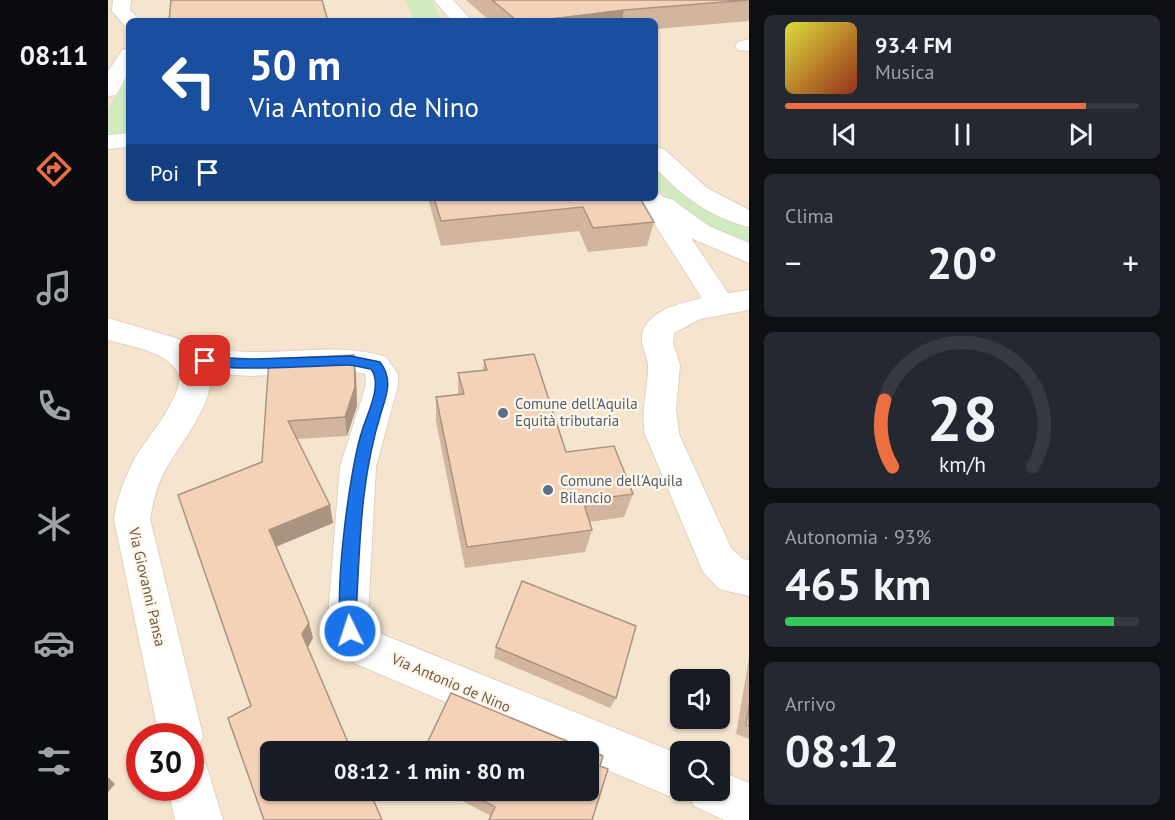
<!DOCTYPE html>
<html lang="it">
<head>
<meta charset="utf-8">
<style>
	:root { --surface:#171b24; --page:#242831; --text:#f1f3f6; --muted:#9ea1a6; --line:#363941; --accent:#ed6e41 }
	body { margin:0; font-family:"PT Sans",sans-serif; background:var(--page); color:var(--text); height:100vh; display:flex; flex-direction:column; font-size:22px; white-space:nowrap }
	* { box-sizing:border-box; margin:0 }
	p { font-size:20px; color:var(--muted) }
	.icon { flex:none; width:33px; height:33px; fill:none; stroke:currentColor; stroke-width:2; stroke-linecap:round; stroke-linejoin:round }
	.map { position:relative; flex:1; overflow:hidden }
	.side { display:flex; flex-direction:column; gap:15px; padding:15px; background:#0d0f14; width:426px }
	.side>* { flex:none }
	.hud { position:absolute; left:18px; top:18px; width:532px; height:183px; border-radius:9px; box-shadow:0 2px 4px #0004; background:#1a4fa0; color:#fff; overflow:hidden }
	.tools { position:absolute; left:562px; top:669px; display:grid; gap:12px }
	.tools a { display:grid; place-items:center; width:60px; height:60px; border-radius:9px; background:var(--surface); box-shadow:0 2px 4px #0004; font-size:30px }
	.speed { position:absolute; left:18px; top:723px; display:flex; gap:12px; font-size:30px; font-weight:700; text-align:center }
	.speed>* { display:grid; place-content:center; width:78px; height:78px; border-radius:50%; background:var(--surface); box-shadow:0 2px 4px #0004; line-height:1 }
	.speed .limit { border:9px solid #d22; background:#fff; color:#111 }
	.pin { position:absolute; display:grid; place-items:center; width:51px; height:51px; color:#fff; margin:-26px; border-radius:12px; box-shadow:0 3px 9px #0006 }
	.me { position:absolute; width:66px; margin:-33px; rotate:356deg; stroke-linejoin:round; filter:drop-shadow(0 0 4px #0008) }
	.turn { display:flex; align-items:center; gap:21px; height:126px; padding:0 24px; font-size:27px }
	.turn .icon { width:78px; height:78px; stroke-width:2.5 }
	.turn b { display:block; font-size:42px; line-height:51px }
	.then { display:flex; align-items:center; height:57px; padding:0 24px; background:#0003; gap:12px; font-size:22px }
	.big { font-size:45px; font-weight:600; line-height:1.1 }
	.side .widget { flex:1; display:flex; flex-direction:column; justify-content:center; gap:9px; min-width:0; padding:0 21px; border-radius:9px; background:var(--page) }
	.side .dial { align-items:center; gap:0 }
	.dial svg { height:156px; overflow:visible; fill:none; stroke:var(--line); stroke-width:7; stroke-linecap:round; text-anchor:middle }
	.dial text { fill:var(--text); stroke:none }
	.song { display:flex; align-items:center; gap:18px }
	.cover { width:72px; height:72px; border-radius:9px; background:linear-gradient(135deg,hsl(60 70% 55%),hsl(10 70% 35%)) }
	.played { height:6px; border-radius:3px; background:linear-gradient(90deg,var(--accent) 85%,var(--line) 85%) }
	.keys { display:flex; justify-content:space-around; direction:ltr }
	.heat { display:flex; justify-content:space-between; align-items:center; font-size:33px; direction:ltr }
	.charge { height:9px; border-radius:4px; background:linear-gradient(90deg,#34c759 93%,var(--line) 0) }
	.trip { position:absolute; left:152px; top:741px; width:339px; height:60px; border-radius:9px; background:var(--surface); box-shadow:0 2px 4px #0004; font-weight:600; line-height:60px; text-align:center }
	main { display:flex; flex:1; min-height:0 }
	.tab-bar { display:flex; flex-direction:column; width:108px; justify-content:space-around; align-items:center; background:#090b0e; color:var(--muted) }
	.tab-bar .icon { width:42px; height:42px }
	.tab-bar .selected { color:var(--accent) }
	.tab-bar b { font-size:27px; color:var(--text) }
	.map>svg:first-child { display:block }
	.residential { fill:#f5e5cf; fill-rule:evenodd }
	.green { fill:#cfebbf }
	.lines { fill:none; stroke-linecap:round; stroke-linejoin:round }
	.minor-casing { stroke:#e2d0bd; stroke-width:2 }
	.minor { fill:#fff; fill-rule:evenodd }
	.wall { fill:#d2b59e }
	.shaded-wall { fill:#ab9381 }
	.building { fill:#f4d2b8; stroke:#ab9381; stroke-width:1.5 }
	.route { fill:#1a73e8; stroke:#114b97; stroke-width:1.5 }
	.service-dot { fill:#5c6f8a; stroke:#fff7e8; stroke-width:2 }
	.labels { text-anchor:middle; stroke-width:4.5; stroke-linejoin:round; paint-order:stroke }
	.service-label { font-size:15px; fill:#4e5e75; stroke:#fff7e8; text-anchor:start }
	.street-label { font-size:15px; fill:#755947; stroke:#fff7e8 }
</style>
</head>
<body>
<main>
<nav class="tab-bar">
<b>08:11</b>
<svg class="icon selected" aria-label="directions" viewBox="0 0 24 24"><path d="M12 3l9 9-9 9-9-9zM9 14v-3h6M13 9l2 2-2 2"/></svg>
<svg class="icon" aria-label="music" viewBox="0 0 24 24"><path d="M9 18V5l10-2v13"/><circle cx="6" cy="18" r="3"/><circle cx="16" cy="16" r="3"/></svg>
<svg class="icon" aria-label="phone" viewBox="0 0 24 24"><path d="M5 4h4l2 5-3 2q2 4 5 5l2-3 5 2v4C11 20 4 13 5 4z"/></svg>
<svg class="icon" aria-label="climate" viewBox="0 0 24 24"><path d="M12 3v18M4 7l16 10M4 17L20 7"/></svg>
<svg class="icon" aria-label="car" viewBox="0 0 24 24"><path d="M5 17H2v-5l4-1 3-4h7l3 4 3 1v5h-3M9 17h6M6 11h13"/><circle cx="7" cy="17" r="2"/><circle cx="17" cy="17" r="2"/></svg>
<svg class="icon" aria-label="filters" viewBox="0 0 24 24"><path d="M4 7h16M4 17h16"/><circle cx="9" cy="7" r="2"/><circle cx="15" cy="17" r="2"/></svg>
</nav>
<div class="map">
<svg width="641" height="820" viewBox="0 0 641 820">
	<rect width="100%" height="100%" fill="#fdf3e1"/>
	<path class="residential" d="M0 0H641V820H0ZM21 21H548V198H21ZM573 680H612V718H573ZM32 736H82V788H32ZM162 752H480V790H162ZM573 752H612V790H573Z"/>
	<path class="green" d="M297 0H324L334 21H306Z
		M21 74V132L0 134V109Z
		M548 158 555 168 641 226V246C607 234 572 213 548 187Z"/>
	<g class="lines">
		<g class="minor-casing">
			<path id="minor" d="M5 0H23L22 10 33 21H21V26L16 25 4 11Z
				M326 0H345L364 21H344Z
				M641 39V51L630 50 627 46 630 42Z
				M21 48V72L8 95 0 96V72L14 50Z
				M21 133V147L0 149V135Z
				M548 147 556 149 599 188 641 210V227C604 218 573 196 548 168Z
				M548 191 555 197 565 200 601 226 641 243V263L583 238 620 293 641 290V310L592 319 566 333 565 343 572 365 568 409 571 434 623 548 635 559 641 560V596L611 589 595 572 537 434C533 411 539 392 540 369 541 359 535 351 534 341 532 312 573 303 594 298L530 198H548Z
				M0 318 71 339 88 352C106 347 125 352 144 352 189 353 234 343 278 357L290 374V385L268 467 260 615 263 625 276 635 573 755V790H612V771L641 783V820H616L586 806 582 797 573 801 480 762V752H455L246 663C230 653 221 634 220 615L232 467 258 385 257 374 243 371 143 376 101 373C110 398 70 447 57 470 49 485 45 502 42 519L95 736 89 752 82 754V736H51L6 519C9 498 17 477 27 458 37 441 79 392 70 373 59 351 21 346 0 340Z
				M82 757 98 764 115 820H67L60 788H82Z"/>
		</g>
		<use href="#minor" class="minor"/>
	</g>
	<path class="wall" d="M358 0H641V21L548 29V21H382Z
		M320 198H532L546 222 539 246 480 252 471 231 333 246Z
		M161 359 248 374 249 406 239 436 189 439 222 505 225 523 168 547 201 623 205 638 143 706 154 462Z
		M376 360 458 452 525 494 516 517 481 522 484 530 477 552 357 568 328 421V397L350 394V373L375 370Z
		M388 647 508 698 502 708 386 658Z
		M641 658V739L628 734Z
		M343 693 495 756 492 766 500 769 484 820H381L383 816 343 795 344 790H480V752H315Z"/>
	<path class="shaded-wall" d="M516 10 514 21H426Z
		M246 355 248 374 249 406 239 436 237 417Z
		M222 505 225 523 167 547 161 530Z
		M201 623 205 638 199 649 194 634Z
		M0 777 7 784 0 792Z"/>
	<path class="building" d="M63 0H214L220 21H61Z
		M384 0H641L516 10 426 21H409Z
		M326 198H532L546 222 485 228 475 207 333 221Z
		M426 354 458 452 506 446 525 494 475 501 484 530 359 547 328 397 356 394 350 373 379 370 376 360Z
		M246 355 247 387 237 417 180 421 222 505 161 530 201 623 194 634 244 752H162V790H261L274 820H156L120 718 143 706 70 495 154 462 161 359Z
		M414 581 528 626 508 698 388 647Z
		M343 693 495 756 492 766 500 769 484 820H381L387 807 355 790H480V752H315Z
		M641 705V726L638 725Z"/>
	<path class="route" d="M243 356 272 362C285 379 279 394 273 413 252 480 252 545 248 615L251 631 248 637 242 639 236 637C223 606 242 466 254 431 259 414 275 385 263 369 255 368 247 365 240 365 217 365 100 374 91 361L97 357 143 359Z"/>
	<g class="service-dot">
		<circle cx="395" cy="413" r="6"/>
		<circle cx="440" cy="490" r="6"/>
	</g>
	<g class="labels">
		<g class="service-label">
			<text x="407" y="409">Comune dell'Aquila<tspan x="407" dy="17">Equità tributaria</tspan></text>
			<text x="452" y="486">Comune dell'Aquila<tspan x="452" dy="17">Bilancio</tspan></text>
		</g>
		<g class="street-label">
			<text transform="translate(39 587) rotate(77)" y="5">Via Giovanni Pansa</text>
			<text transform="translate(343 683) rotate(23)" y="5">Via Antonio de Nino</text>
		</g>
	</g>
</svg>
<div class="tools">
<a><svg class="icon" aria-label="sound" viewBox="0 0 24 24"><path d="M4 9h4l5-4v14l-5-4H4zM17 9q2 3 0 6"/></svg></a>
<a><svg class="icon" aria-label="search" viewBox="0 0 24 24"><circle cx="10" cy="10" r="6"/><path d="M15 15l6 6"/></svg></a>
</div>
<div class="speed"><div class="limit">30</div></div>
<div class="pin" style="left:97px;top:361px;background:#d93025"><svg class="icon" aria-label="arrive" viewBox="0 0 24 24"><path d="M6 21V4h12l-3 4 3 4H6"/></svg></div>
<svg class="me" style="left:242px;top:631px" viewBox="-20 -20 40 40"><circle r="17" fill="#1a73e8" stroke="#fff" stroke-width="3"/><path d="M0-11L8 9 0 5-8 9z" fill="#fff"/></svg>
<div class="trip">08:12 · 1 min · 80 m</div>
<div class="hud">
<div class="turn"><svg class="icon" aria-label="left" viewBox="0 0 24 24"><path d="M17 20v-9H6M10 6l-5 5 5 5"/></svg><div><b>50 m</b>Via Antonio de Nino</div></div>
<div class="then">Poi<svg class="icon" aria-label="arrive" viewBox="0 0 24 24"><path d="M6 21V4h12l-3 4 3 4H6"/></svg></div>
</div>
</div>
<section class="side">
<div class="widget">
<div class="song"><i class="cover"></i><div><b>93.4 FM</b><p>Musica</p></div></div>
<div class="played"></div>
<div class="keys"><svg class="icon" aria-label="previous" viewBox="0 0 24 24"><path d="M18 5L8 12l10 7zM5 5v14"/></svg><svg class="icon" aria-label="pause" viewBox="0 0 24 24"><path d="M8 5v14M16 5v14"/></svg><svg class="icon" aria-label="next" viewBox="0 0 24 24"><path d="M6 5l10 7-10 7zM19 5v14"/></svg></div>
</div>
<div class="widget"><p>Clima</p>
<div class="heat"><a>−</a><b class="big">20°</b><a>+</a></div>
</div>
<div class="widget dial"><svg viewBox="0 0 100 80">
<path d="M14 69A42 42 0 1 1 86 69"/>
<path d="M14 69A42 42 0 0 1 10 35" stroke="#ed6e41"/>
<text x="50" y="56" font-size="32" font-weight="700">28</text>
<text x="50" y="72" font-size="11">km/h</text>
</svg></div>
<div class="widget"><p>Autonomia · 93%</p><b class="big">465 km</b><div class="charge"></div></div>
<div class="widget"><p>Arrivo</p><b class="big">08:12</b></div>
</section>
</main>
</body>
</html>
